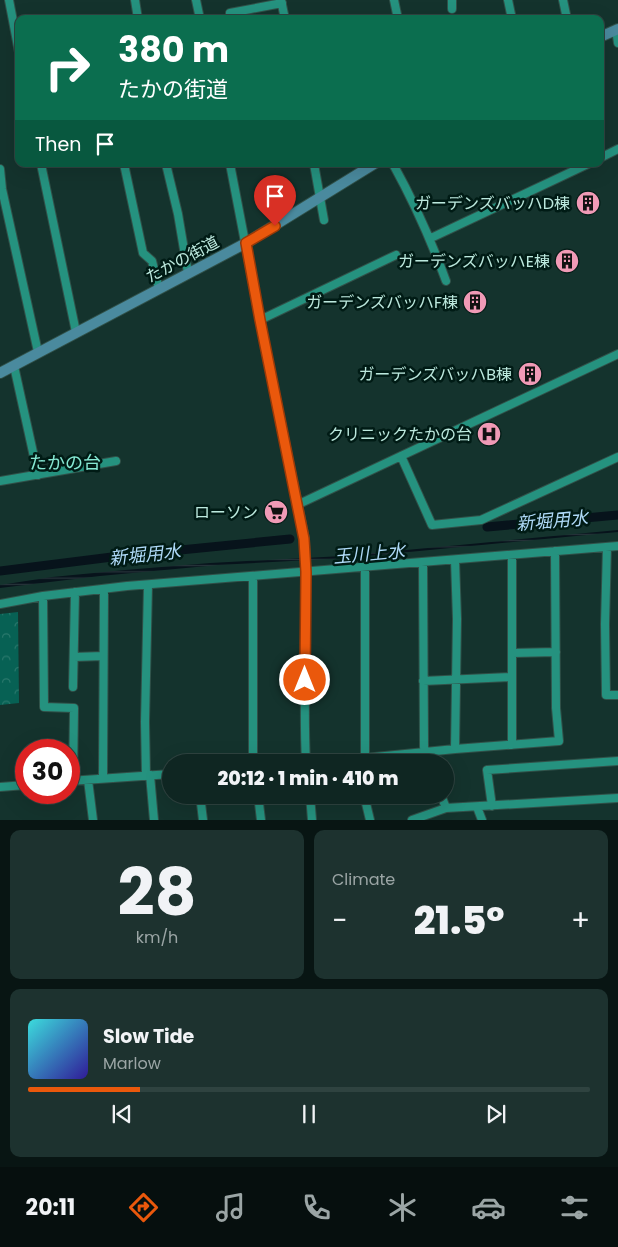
<!DOCTYPE html>
<html lang="en">
<head>
<meta charset="utf-8">
<style>
	:root { --surface:#0f2622; --page:#1d322f; --text:#f1f3f6; --muted:#9ba5a5; --line:#2f4340; --accent:#ea580c }
	body { margin:0; font-family:Poppins,"Noto Sans JP",sans-serif; background:var(--page); color:var(--text); height:100vh; display:flex; flex-direction:column; font-size:19px; white-space:nowrap }
	* { box-sizing:border-box; margin:0 }
	p { font-size:16px; color:var(--muted) }
	.icon { flex:none; width:28px; height:28px; fill:none; stroke:currentColor; stroke-width:2; stroke-linecap:round; stroke-linejoin:round }
	.map { position:relative; height:820px; overflow:hidden }
	.details { display:flex; flex-direction:column; gap:10px; padding:10px; background:#081513; flex:1 }
	.details>* { flex:none }
	.guide { position:absolute; left:15px; top:15px; width:589px; height:152px; border-radius:10px; box-shadow:0 5px 20px #0002,0 0 0 1px var(--line); background:#0b6e4f; color:#fff; overflow:hidden }
	.speed { position:absolute; left:15px; top:739px; display:flex; gap:10px; font-size:25px; font-weight:700; text-align:center }
	.speed>* { display:grid; place-content:center; width:65px; height:65px; border-radius:50%; background:var(--surface); box-shadow:0 5px 20px #0002,0 0 0 1px var(--line); line-height:1 }
	.speed .limit { border:8px solid #d22; background:#fff; color:#111 }
	.pin { position:absolute; display:grid; place-items:center; width:42px; height:42px; color:#fff; margin:-51px -21px; border-radius:50% 50% 50% 0; rotate:-45deg; box-shadow:0 0 5px #0007 }
	.pin .icon { rotate:45deg }
	.me { position:absolute; width:55px; margin:-28px; rotate:0deg; stroke-linejoin:round; filter:drop-shadow(0 0 4px #0008) }
	.turn { display:flex; align-items:center; gap:18px; height:105px; padding:0 20px; font-size:22px }
	.turn .icon { width:65px; height:65px; stroke-width:2.5 }
	.turn b { display:block; font-size:35px; line-height:42px }
	.then { display:flex; align-items:center; height:48px; padding:0 20px; background:#0003; gap:10px; font-size:19px }
	.big { font-size:38px; font-weight:800; line-height:1.1 }
	.details .tile { flex:1; display:flex; flex-direction:column; justify-content:center; gap:8px; min-width:0; padding:0 18px; border-radius:10px; background:var(--page) }
	.details .dial { align-items:center; gap:0 }
	.dial b { font-size:65px; line-height:1 }
	.song { display:flex; align-items:center; gap:15px }
	.cover { width:60px; height:60px; border-radius:8px; background:linear-gradient(135deg,hsl(180 70% 55%),hsl(250 70% 35%)) }
	.played { height:5px; border-radius:2px; background:linear-gradient(90deg,var(--accent) 20%,var(--line) 20%) }
	.keys { display:flex; justify-content:space-around; direction:ltr }
	.heat { display:flex; justify-content:space-between; align-items:center; font-size:28px; direction:ltr }
	.details .tiles { flex:1; display:grid; gap:10px; grid-template-columns:1fr 1fr }
	.tile:last-child { grid-column:span 2 }
	.trip { position:absolute; left:162px; top:754px; width:292px; height:50px; border-radius:25px; background:var(--surface); box-shadow:0 5px 20px #0002,0 0 0 1px var(--line); font-weight:800; line-height:50px; text-align:center }
	.dock { display:flex; height:80px; justify-content:space-around; align-items:center; background:#060f0e; color:var(--muted) }
	.dock .icon { width:35px; height:35px }
	.dock .current { color:var(--accent) }
	.dock b { font-size:22px; color:var(--text) }
	.map>svg:first-child { display:block }
	.forest { fill:url(#forest-crowns) }
	.water { fill:url(#water-rules) }
	.lines { fill:none; stroke-linecap:round; stroke-linejoin:round }
	.canal { stroke:#07131b; stroke-width:9 }
	.street-casing { stroke:#315149; stroke-width:10 }
	.secondary-casing { stroke:#315149; stroke-width:12 }
	.street { stroke:#25927f; stroke-width:8 }
	.secondary { stroke:#4a8a9e; stroke-width:10 }
	.route-casing { stroke:#983908; stroke-width:12 }
	.route { stroke:#ea580c; stroke-width:9 }
	.labels { text-anchor:middle; stroke-width:5; stroke-linejoin:round; paint-order:stroke }
	.poi-label { font-size:16px; fill:#bce9de; stroke:#001b15; text-anchor:end }
	.street-label { font-size:16px; fill:#bce9de; stroke:#001b15 }
	.neighbourhood-label { font-size:18px; fill:#85e8d3; stroke:#001b15 }
	.water-label { font-size:18px; font-style:italic; fill:#aed9f7; stroke:#001b15 }
</style>
</head>
<body>
<div class="map">
<svg width="618" height="820" viewBox="0 0 618 820">
	<defs>
		<pattern id="forest-crowns" width="20" height="18" patternUnits="userSpaceOnUse" patternTransform="scale(1.25)"><rect width="20" height="18" fill="#076154"/><path d="M2 6a3 3 0 1 1 6 0M12 15a3 3 0 1 1 6 0" fill="none" stroke="#29786c"/></pattern>
		<pattern id="water-rules" width="6" height="5" patternUnits="userSpaceOnUse" patternTransform="scale(1.25)"><rect width="6" height="5" fill="#07131b"/><path d="M0 2.5h6" fill="none" stroke="#29353c"/></pattern>
	</defs>
	<rect width="100%" height="100%" fill="#14332d"/>
	<path class="forest" d="M18 612 19 703 0 705V614Z"/>
	<path class="water" d="M618 530V532L347 558 218 565 100 576 0 588V585L52 577 125 570 210 563 342 556Z"/>
	<g class="lines">
		<path class="canal" d="M487 527 618 515
			M0 571 120 556 290 539"/>
		<g class="street-casing">
			<path id="street" d="M9 0 19 52
				M135 0 138 19
				M196 0 200 19
				M281 0 285 19
				M394 0 398 19
				M452 0V9
				M508 0 512 19
				M563 0 567 19
				M230 13 282 3
				M616 30 618 43
				M600 158 618 149
				M41 164 76 332
				M124 164 143 253 152 261 159 289
				M166 164 178 214 188 273
				M230 164 260 320 305 539C309 613 302 688 306 762
				M314 164 324 220
				M393 164C414 202 431 240 446 281
				M0 169 2 189 38 352
				M431 238 588 164
				M260 320 396 255
				M14 366 38 475
				M401 456 432 525 481 520 618 457
				M0 481 116 461
				M299 504 618 354
				M607 547 605 624 606 695H618
				M423 562 424 747 429 762
				M365 567V759
				M253 577V762
				M43 596 44 707 74 708 73 781
				M0 604 43 596 127 586 618 546
				M512 653 556 652
				M74 657 103 656
				M423 681 511 677
				M73 687 75 592
				M512 745V555
				M455 749 457 619 455 560
				M325 762 455 749 559 741 556 708 555 551
				M150 775 154 820
				M146 776 145 722 148 585
				M103 778 104 589
				M88 780 93 820
				M69 781 171 774
				M0 787 26 785
				M200 795 203 820
				M258 795 261 820
				M310 795 312 820
				M364 795 370 820
				M441 795 446 808
				M492 806 487 770 618 761
				M477 807 482 820
				M412 820 446 808 618 798"/>
		</g>
		<g class="secondary-casing">
			<path id="secondary" d="M600 37 618 29
				M0 373 246 243 374 164"/>
		</g>
		<use href="#street" class="street"/>
		<use href="#secondary" class="secondary"/>
	</g>
	<g class="lines">
		<g class="route-casing">
			<path id="route" d="M275 226 246 243 260 320 304 539 306 572 305 680"/>
		</g>
		<use href="#route" class="route"/>
	</g>
	<defs>
		<g id="building-disc" transform="scale(1.25)"><circle r="9.5" fill="#f09ab6" stroke="#001b15"/><path d="M-4-6H4V6H1V3H-1V6H-4ZM-2.5-4.3h1.7v1.8h-1.7ZM.8-4.3h1.7v1.8H.8ZM-2.5-1h1.7V.8h-1.7ZM.8-1h1.7V.8H.8Z" fill="#111"/></g>
		<g id="hospital-disc" transform="scale(1.25)"><circle r="9.5" fill="#f09ab6" stroke="#001b15"/><path d="M-5-5h3v3.5h4V-5h3V5h-3V1.5h-4V5h-3Z" fill="#111"/></g>
		<g id="supermarket-disc" transform="scale(1.25)"><circle r="9.5" fill="#f09ab6" stroke="#001b15"/><path d="M-6-5.5h2.5l.6 2H6L4.5 2H-2.5L-4.4-4H-6ZM-1.5 3.2a1.3 1.3 0 1 0 .1 0ZM3 3.2a1.3 1.3 0 1 0 .1 0Z" fill="#111"/></g>
	</defs>
	<g fill-rule="evenodd">
		<use href="#building-disc" x="588" y="203"/>
		<use href="#building-disc" x="567" y="261"/>
		<use href="#building-disc" x="475" y="302"/>
		<use href="#building-disc" x="530" y="374"/>
		<use href="#hospital-disc" x="489" y="434"/>
		<use href="#supermarket-disc" x="276" y="512"/>
	</g>
	<g class="labels">
		<g class="poi-label">
			<text x="570" y="209">ガーデンズバッハD棟</text>
			<text x="550" y="267">ガーデンズバッハE棟</text>
			<text x="458" y="308">ガーデンズバッハF棟</text>
			<text x="512" y="380">ガーデンズバッハB棟</text>
			<text x="472" y="440">クリニックたかの台</text>
			<text x="258" y="518">ローソン</text>
		</g>
		<g class="street-label">
			<text transform="translate(182 259) rotate(-28)" y="6">たかの街道</text>
		</g>
		<g class="neighbourhood-label">
			<text x="65" y="469">たかの台</text>
		</g>
		<g class="water-label">
			<text transform="translate(552 521) rotate(-5)" y="6">新堀用水</text>
			<text transform="translate(369 554) rotate(-5)" y="6">玉川上水</text>
			<text transform="translate(145 555) rotate(-6)" y="6">新堀用水</text>
		</g>
	</g>
</svg>
<div class="speed"><div class="limit">30</div></div>
<div class="pin" style="left:275px;top:226px;background:#d93025"><svg class="icon" aria-label="arrive" viewBox="0 0 24 24"><path d="M6 21V4h12l-3 4 3 4H6"/></svg></div>
<svg class="me" style="left:305px;top:680px" viewBox="-20 -20 40 40"><circle r="17" fill="#ea580c" stroke="#fff" stroke-width="3"/><path d="M0-11L8 9 0 5-8 9z" fill="#fff"/></svg>
<div class="trip">20:12 · 1 min · 410 m</div>
<div class="guide">
<div class="turn"><svg class="icon" aria-label="right" viewBox="0 0 24 24"><path d="M7 20v-9h11M14 6l5 5-5 5"/></svg><div><b>380 m</b>たかの街道</div></div>
<div class="then">Then<svg class="icon" aria-label="arrive" viewBox="0 0 24 24"><path d="M6 21V4h12l-3 4 3 4H6"/></svg></div>
</div>
</div>
<section class="details">
<div class="tiles">
<div class="tile dial"><b>28</b><p>km/h</p></div>
<div class="tile"><p>Climate</p>
<div class="heat"><a>−</a><b class="big">21.5°</b><a>+</a></div>
</div>
<div class="tile">
<div class="song"><i class="cover"></i><div><b>Slow Tide</b><p>Marlow</p></div></div>
<div class="played"></div>
<div class="keys"><svg class="icon" aria-label="previous" viewBox="0 0 24 24"><path d="M18 5L8 12l10 7zM5 5v14"/></svg><svg class="icon" aria-label="pause" viewBox="0 0 24 24"><path d="M8 5v14M16 5v14"/></svg><svg class="icon" aria-label="next" viewBox="0 0 24 24"><path d="M6 5l10 7-10 7zM19 5v14"/></svg></div>
</div>
</div>
</section>
<nav class="dock">
<b>20:11</b>
<svg class="icon current" aria-label="directions" viewBox="0 0 24 24"><path d="M12 3l9 9-9 9-9-9zM9 14v-3h6M13 9l2 2-2 2"/></svg>
<svg class="icon" aria-label="music" viewBox="0 0 24 24"><path d="M9 18V5l10-2v13"/><circle cx="6" cy="18" r="3"/><circle cx="16" cy="16" r="3"/></svg>
<svg class="icon" aria-label="phone" viewBox="0 0 24 24"><path d="M5 4h4l2 5-3 2q2 4 5 5l2-3 5 2v4C11 20 4 13 5 4z"/></svg>
<svg class="icon" aria-label="climate" viewBox="0 0 24 24"><path d="M12 3v18M4 7l16 10M4 17L20 7"/></svg>
<svg class="icon" aria-label="car" viewBox="0 0 24 24"><path d="M5 17H2v-5l4-1 3-4h7l3 4 3 1v5h-3M9 17h6M6 11h13"/><circle cx="7" cy="17" r="2"/><circle cx="17" cy="17" r="2"/></svg>
<svg class="icon" aria-label="filters" viewBox="0 0 24 24"><path d="M4 7h16M4 17h16"/><circle cx="9" cy="7" r="2"/><circle cx="15" cy="17" r="2"/></svg>
</nav>
</body>
</html>
